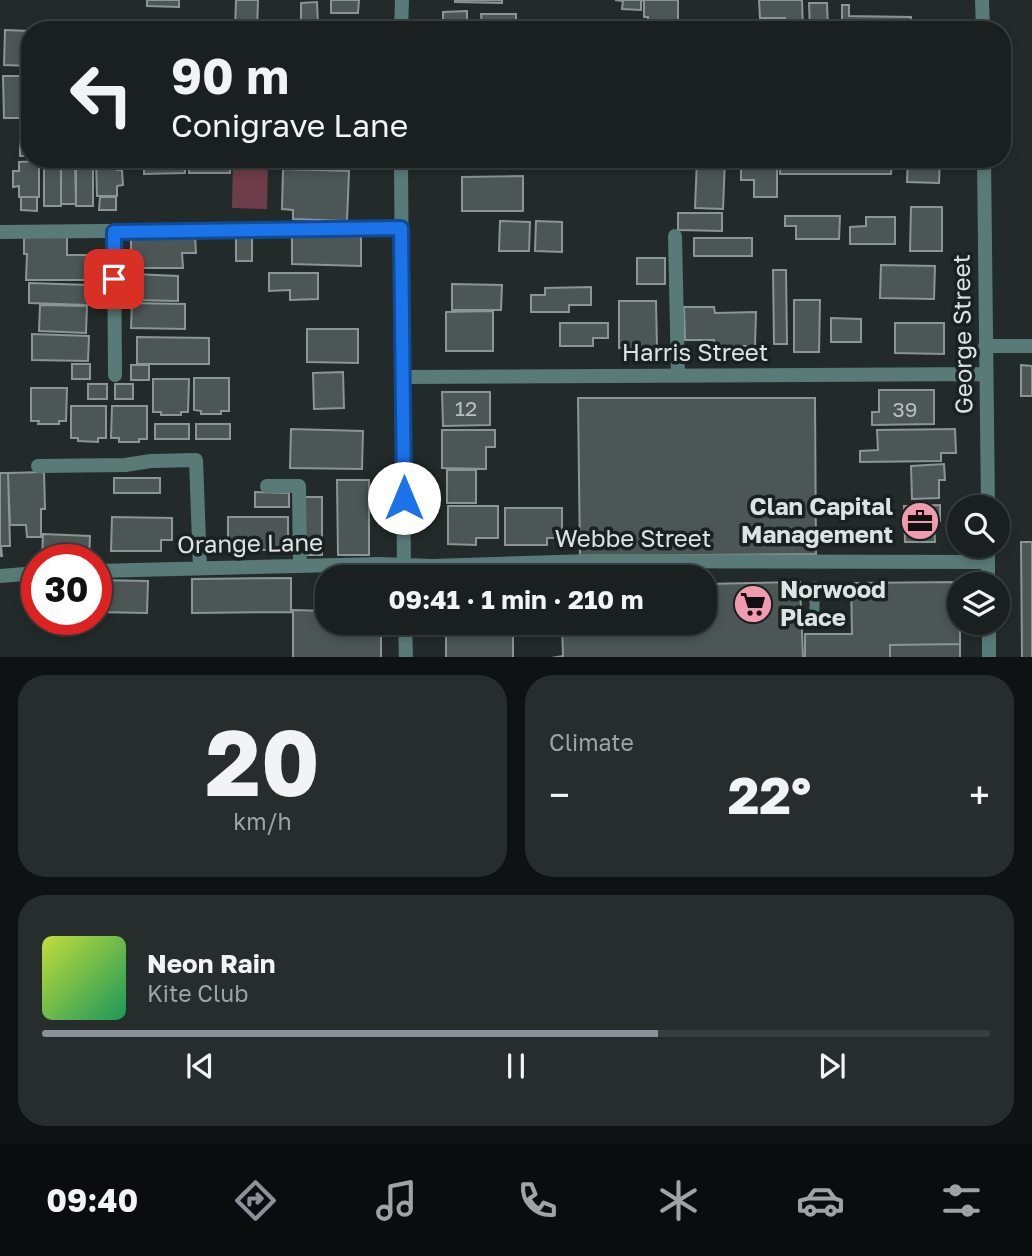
<!DOCTYPE html>
<html lang="en">
<head>
<meta charset="utf-8">
<style>
	:root { --surface:#1a2020; --page:#272d2d; --text:#f1f3f6; --muted:#9fa3a5; --line:#383e3e; --accent:#8c9099 }
	body { margin:0; font-family:"Golos Text",sans-serif; background:var(--page); color:var(--text); height:100vh; display:flex; flex-direction:column; font-size:26px; white-space:nowrap }
	* { box-sizing:border-box; margin:0 }
	p { font-size:23px; color:var(--muted) }
	.icon { flex:none; width:38px; height:38px; fill:none; stroke:currentColor; stroke-width:2; stroke-linecap:round; stroke-linejoin:round }
	.map { position:relative; height:657px; overflow:hidden }
	.details { display:flex; flex-direction:column; gap:18px; padding:18px; background:#0e1212; flex:1 }
	.details>* { flex:none }
	.guide { position:absolute; left:21px; top:21px; width:990px; height:147px; border-radius:28px; box-shadow:0 4px 10px #0003,0 0 0 2px var(--line); background:#1a2020; color:var(--text); overflow:hidden }
	.buttons { position:absolute; left:947px; top:495px; display:grid; gap:14px }
	.buttons a { display:grid; place-items:center; width:63px; height:63px; border-radius:50%; background:var(--surface); box-shadow:0 4px 10px #0003,0 0 0 2px var(--line); font-size:35px }
	.speed { position:absolute; left:21px; top:544px; display:flex; gap:14px; font-size:35px; font-weight:700; text-align:center }
	.speed>* { display:grid; place-content:center; width:91px; height:91px; border-radius:50%; background:var(--surface); box-shadow:0 4px 10px #0003,0 0 0 2px var(--line); line-height:1 }
	.speed .limit { border:10px solid #d22; background:#fff; color:#111 }
	.pin { position:absolute; display:grid; place-items:center; width:60px; height:60px; color:#fff; margin:-30px; border-radius:14px; box-shadow:0 4px 10px #0006 }
	.me { position:absolute; width:77px; margin:-38px; rotate:0deg; stroke-linejoin:round; filter:drop-shadow(0 0 5px #0008) }
	.turn { display:flex; align-items:center; gap:24px; height:147px; padding:0 35px; font-size:32px }
	.turn .icon { width:91px; height:91px; stroke-width:2.5 }
	.turn b { display:block; font-size:49px; line-height:60px }
	.big { font-size:52px; font-weight:700; line-height:1.1 }
	.details .card { flex:1; display:flex; flex-direction:column; justify-content:center; gap:10px; min-width:0; padding:0 24px; border-radius:28px; background:var(--page) }
	.details .dial { align-items:center; gap:0 }
	.dial b { font-size:91px; line-height:1 }
	.song { display:flex; align-items:center; gap:21px }
	.cover { width:84px; height:84px; border-radius:10px; background:linear-gradient(135deg,hsl(70 70% 55%),hsl(150 70% 35%)) }
	.played { height:7px; border-radius:4px; background:linear-gradient(90deg,var(--accent) 65%,var(--line) 65%) }
	.keys { display:flex; justify-content:space-around; direction:ltr }
	.heat { display:flex; justify-content:space-between; align-items:center; font-size:38px; direction:ltr }
	.details .tiles { flex:1; display:grid; gap:18px; grid-template-columns:1fr 1fr }
	.card:last-child { grid-column:span 2 }
	.trip { position:absolute; left:315px; top:565px; width:402px; height:70px; border-radius:28px; background:var(--surface); box-shadow:0 4px 10px #0003,0 0 0 2px var(--line); font-weight:700; line-height:70px; text-align:center }
	.menu { display:flex; height:112px; justify-content:space-around; align-items:center; background:#0a0d0d; color:var(--muted) }
	.menu .icon { width:49px; height:49px }
	.menu .on { color:var(--accent) }
	.menu b { font-size:32px; color:var(--text) }
	.map>svg:first-child { display:block }
	.green { fill:#6d3d49 }
	.building { fill:#4b5655; stroke:#8a9594; stroke-width:2 }
	.lines { fill:none; stroke-linecap:round; stroke-linejoin:round }
	.lane { stroke:#597b78; stroke-width:10 }
	.street { stroke:#597b78; stroke-width:14 }
	.route-casing { stroke:#114b97; stroke-width:18 }
	.route { stroke:#1a73e8; stroke-width:12 }
	.labels { text-anchor:middle; stroke-width:7; stroke-linejoin:round; paint-order:stroke }
	.number-label { font-size:21px; fill:#b8c0c0 }
	.street-label { font-size:24px; fill:#dde3e3; stroke:#192121 }
	.poi-label { font-size:24px; font-weight:bold; fill:#dde3e3; stroke:#192121; text-anchor:end }
</style>
</head>
<body>
<div class="map">
<svg width="1032" height="658" viewBox="0 0 1032 658">
	<rect width="100%" height="100%" fill="#222b2a"/>
	<path class="green" d="M233 159H268L267 209 232 208Z"/>
	<path class="building" d="M147 0H179V7L147 6Z
		M236 0H258L257 30H235Z
		M331 0H359L358 13H331Z
		M455 0H502V3L455 2Z
		M615 0H641V10L622 9 623 1Z
		M642 0H678V24L648 23V17H644V1Z
		M759 0H802L803 30H785V18H760Z
		M317 2 318 24H323V30H301V3Z
		M809 3H827L828 29H810Z
		M842 5H849V16L911 17V30H842Z
		M467 11V29H482L481 14H516V30H443V12Z
		M148 22H183V30H148Z
		M5 30 30 31V66L4 65Z
		M3 76H30V118H4Z
		M20 132H30V156H20Z
		M144 159H185V173L144 174Z
		M189 159H230V173H189Z
		M697 159H725L723 209 695 208Z
		M741 159H777V197H754V180H741Z
		M780 159H892L891 174H780Z
		M908 159H940L939 183 907 182Z
		M39 161V197H19V186L13 187V171H19V162Z
		M96 161H117V170H122L123 185 117 186V196H97Z
		M44 163H61V206H44Z
		M75 163H93V206H76Z
		M61 165H76V204H61Z
		M283 169 349 171 347 221 293 219V210L282 209Z
		M523 176V211H462V177Z
		M21 197H37V211L21 210Z
		M100 197H116V210H99Z
		M911 207H942V251H910Z
		M678 213H722V231L678 230Z
		M785 216H840L839 239H796V226H785Z
		M866 217H895V244H850V227L866 226Z
		M500 221 530 222 529 251H499Z
		M536 221 562 222V252L535 251Z
		M236 231H252V261H236Z
		M292 234 361 235V266L292 264Z
		M195 235 196 253H182L183 268H131V237Z
		M24 236 67 237V255H87L86 280H26L27 254H24Z
		M694 238H752V256H694Z
		M637 258H665V284H637Z
		M881 265 935 266 934 299 880 298Z
		M773 270H786L787 344H774Z
		M269 273H318V299L290 300V290L269 291Z
		M134 274 178 276V301L133 300Z
		M29 283 89 285 88 305 29 303Z
		M452 284 502 285 501 310H452Z
		M591 287V305H569V312H531V295H545V288Z
		M794 300H820L819 352H794Z
		M619 301H656L657 348H619Z
		M132 303 185 304V329L131 328Z
		M40 305 87 306 86 333 39 331Z
		M684 307H714L715 313 756 312 755 346H714V340H685Z
		M493 311V351H446V312Z
		M831 318 861 319V342H831Z
		M560 323H608V338H593V346H560Z
		M895 323H944V354L895 353Z
		M307 329H358V363L307 362Z
		M32 334 89 336 88 361 32 360Z
		M137 337 209 338V364H137Z
		M72 364H90V379H72Z
		M131 365H149V380H131Z
		M1021 365 1032 366V396H1021Z
		M343 372 344 408 314 409 313 373Z
		M194 378H229V411H221V414H201V411L194 410Z
		M153 379H189L188 412H181V415H161V412H153Z
		M88 384H107V399H88Z
		M115 384H133V399H115Z
		M31 388H67L66 421H59V424H38L39 421H31Z
		M879 390H934V424L872 425V412H879Z
		M442 392H490V425L443 426Z
		M578 398H815L816 554 580 556Z
		M71 406H106V438H98V442L78 441V438H71Z
		M112 406H147V439H139V442H119V438H111Z
		M155 424H189V439H155Z
		M196 424H230V439H196Z
		M291 429 363 431 362 469 290 468Z
		M955 429 956 453H941V461L860 462V451L878 450 877 430Z
		M442 430H495V447H486V469L442 468Z
		M944 464 945 480H939V498L912 499 911 466Z
		M447 470H476V503H447Z
		M44 472 45 509H41V537H27L26 525H10L8 473Z
		M0 473H8L10 546H1L2 556H0Z
		M114 478H160V493H114Z
		M337 480H369V555H338Z
		M255 492 289 493V507H255Z
		M303 497H322V555H303Z
		M940 505V521H934L935 542H905L904 506Z
		M448 506H498V538H476V545L448 544Z
		M505 508H562V538H547V545H505Z
		M112 517 172 518V540H161V551H111Z
		M228 517H288V550H238V539H228Z
		M43 534 90 536 89 559 62 558V560H42Z
		M1021 542H1032V658H1022Z
		M291 578V612L192 613V579Z
		M96 580 148 581 147 613 96 612Z
		M800 582 803 658H551L563 656 562 623H705V584Z
		M960 582V644L890 645V658H805V634H852L851 583Z
		M293 610 327 611V623H381V658H293Z
		M513 631V658H446V633Z
		M960 644V658H890V645Z"/>
	<g class="lines">
		<path class="lane" d="M607 561V578
			M814 624 815 586"/>
		<path class="street" d="M982 0 983 30
			M401 30 402 0
			M401 159 404 578
			M984 159 988 508
			M114 231 115 375
			M0 232 401 228
			M675 236 678 376
			M985 346H1032
			M403 377 986 374
			M38 466 125 465 151 461 196 460 200 568
			M267 486H299L300 566
			M988 546V584
			M96 571 380 564 432 566 591 561 988 562
			M0 576 37 573
			M405 623 406 658
			M989 623V658"/>
	</g>
	<g class="lines">
		<g class="route-casing">
			<path id="route" d="M114 279V232L401 228 404 498"/>
		</g>
		<use href="#route" class="route"/>
	</g>
	<defs>
		<g id="office-disc" transform="scale(2.0125)"><circle r="9.5" fill="#f29aaf" stroke="#192121"/><path d="M-6-3h4V-5.5h4V-3h4V5H-6ZM-1-4.5V-3h2v-1.5ZM-6 0V1H6V0Z" fill="#111"/></g>
		<g id="supermarket-disc" transform="scale(2.0125)"><circle r="9.5" fill="#f29aaf" stroke="#192121"/><path d="M-6-5.5h2.5l.6 2H6L4.5 2H-2.5L-4.4-4H-6ZM-1.5 3.2a1.3 1.3 0 1 0 .1 0ZM3 3.2a1.3 1.3 0 1 0 .1 0Z" fill="#111"/></g>
	</defs>
	<g fill-rule="evenodd">
		<use href="#office-disc" x="920" y="521"/>
		<use href="#supermarket-disc" x="753" y="604"/>
	</g>
	<g class="labels">
		<g class="number-label">
			<text x="466" y="416">12</text>
			<text x="905" y="417">39</text>
		</g>
		<g class="street-label">
			<text transform="translate(963 334) rotate(-91)" y="8">George Street</text>
			<text x="695" y="361">Harris Street</text>
			<text x="633" y="547">Webbe Street</text>
			<text transform="translate(250 544) rotate(-1)" y="8">Orange Lane</text>
		</g>
		<g class="poi-label">
			<text x="893" y="515">Clan Capital<tspan x="893" dy="28">Management</tspan></text>
			<text x="780" y="598" text-anchor="start">Norwood<tspan x="780" dy="28">Place</tspan></text>
		</g>
	</g>
</svg>
<div class="buttons">
<a><svg class="icon" aria-label="search" viewBox="0 0 24 24"><circle cx="10" cy="10" r="6"/><path d="M15 15l6 6"/></svg></a>
<a><svg class="icon" aria-label="layers" viewBox="0 0 24 24"><path d="M12 4l9 5-9 5-9-5zM3 14l9 5 9-5"/></svg></a>
</div>
<div class="speed"><div class="limit">30</div></div>
<div class="pin" style="left:114px;top:279px;background:#d93025"><svg class="icon" aria-label="arrive" viewBox="0 0 24 24"><path d="M6 21V4h12l-3 4 3 4H6"/></svg></div>
<svg class="me" style="left:404px;top:498px" viewBox="-20 -20 40 40"><circle r="19" fill="#fff"/><path d="M0-13L10 11 0 6-10 11z" fill="#1a73e8"/></svg>
<div class="trip">09:41 · 1 min · 210 m</div>
<div class="guide">
<div class="turn"><svg class="icon" aria-label="left" viewBox="0 0 24 24"><path d="M17 20v-9H6M10 6l-5 5 5 5"/></svg><div><b>90 m</b>Conigrave Lane</div></div>
</div>
</div>
<section class="details">
<div class="tiles">
<div class="card dial"><b>20</b><p>km/h</p></div>
<div class="card"><p>Climate</p>
<div class="heat"><a>−</a><b class="big">22°</b><a>+</a></div>
</div>
<div class="card">
<div class="song"><i class="cover"></i><div><b>Neon Rain</b><p>Kite Club</p></div></div>
<div class="played"></div>
<div class="keys"><svg class="icon" aria-label="previous" viewBox="0 0 24 24"><path d="M18 5L8 12l10 7zM5 5v14"/></svg><svg class="icon" aria-label="pause" viewBox="0 0 24 24"><path d="M8 5v14M16 5v14"/></svg><svg class="icon" aria-label="next" viewBox="0 0 24 24"><path d="M6 5l10 7-10 7zM19 5v14"/></svg></div>
</div>
</div>
</section>
<nav class="menu">
<b>09:40</b>
<svg class="icon on" aria-label="directions" viewBox="0 0 24 24"><path d="M12 3l9 9-9 9-9-9zM9 14v-3h6M13 9l2 2-2 2"/></svg>
<svg class="icon" aria-label="music" viewBox="0 0 24 24"><path d="M9 18V5l10-2v13"/><circle cx="6" cy="18" r="3"/><circle cx="16" cy="16" r="3"/></svg>
<svg class="icon" aria-label="phone" viewBox="0 0 24 24"><path d="M5 4h4l2 5-3 2q2 4 5 5l2-3 5 2v4C11 20 4 13 5 4z"/></svg>
<svg class="icon" aria-label="climate" viewBox="0 0 24 24"><path d="M12 3v18M4 7l16 10M4 17L20 7"/></svg>
<svg class="icon" aria-label="car" viewBox="0 0 24 24"><path d="M5 17H2v-5l4-1 3-4h7l3 4 3 1v5h-3M9 17h6M6 11h13"/><circle cx="7" cy="17" r="2"/><circle cx="17" cy="17" r="2"/></svg>
<svg class="icon" aria-label="filters" viewBox="0 0 24 24"><path d="M4 7h16M4 17h16"/><circle cx="9" cy="7" r="2"/><circle cx="15" cy="17" r="2"/></svg>
</nav>
</body>
</html>
